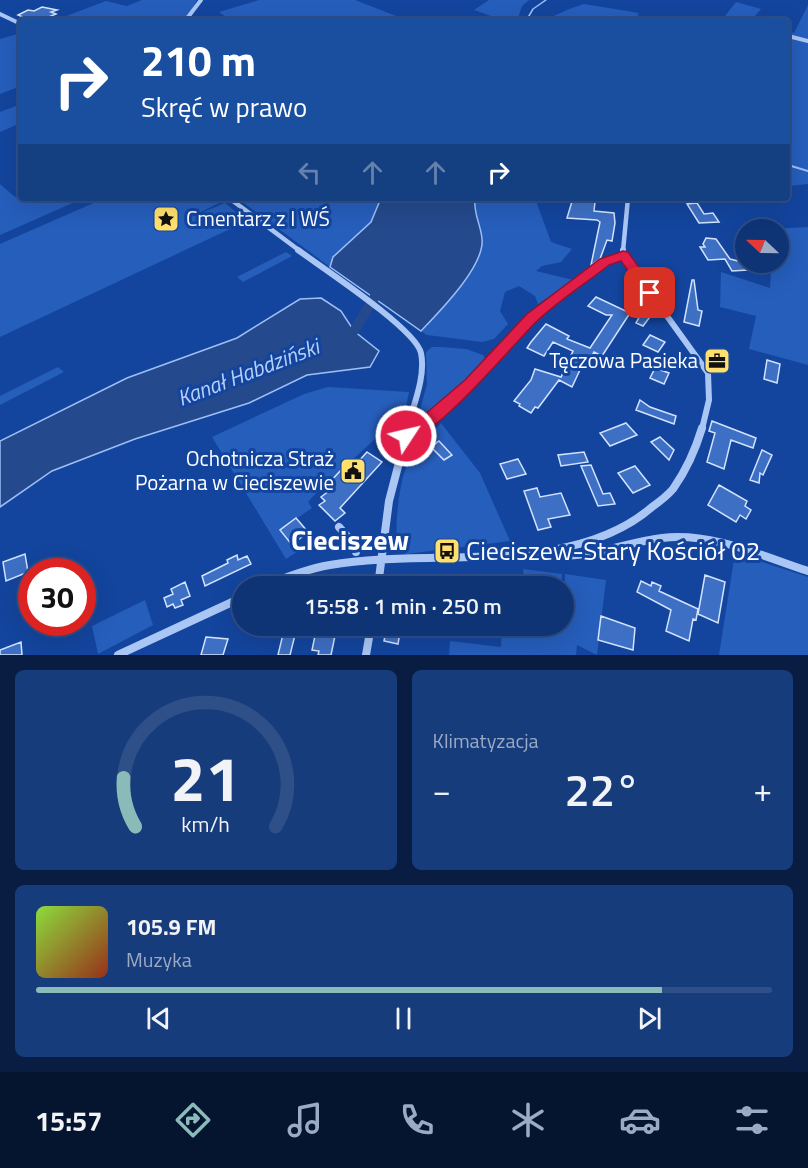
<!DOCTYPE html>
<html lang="pl">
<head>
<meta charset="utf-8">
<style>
	:root { --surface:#0e3476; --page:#173c7b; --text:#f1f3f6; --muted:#9baac5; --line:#2e4f88; --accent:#8bbbb9 }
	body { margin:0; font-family:"Titillium Web",sans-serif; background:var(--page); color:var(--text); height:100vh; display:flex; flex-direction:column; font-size:22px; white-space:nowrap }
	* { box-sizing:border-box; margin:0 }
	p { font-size:20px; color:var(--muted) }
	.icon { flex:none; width:33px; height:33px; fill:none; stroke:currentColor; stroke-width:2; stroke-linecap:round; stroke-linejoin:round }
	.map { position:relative; height:655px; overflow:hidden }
	.panel { display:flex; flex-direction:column; gap:15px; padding:15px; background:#081d41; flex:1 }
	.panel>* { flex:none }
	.banner { position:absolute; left:18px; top:18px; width:772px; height:183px; border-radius:6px; box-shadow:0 6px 24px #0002,0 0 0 2px var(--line); background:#1a4fa0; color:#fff; overflow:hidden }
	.needle { width:39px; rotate:292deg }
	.buttons { position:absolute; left:735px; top:219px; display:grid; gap:12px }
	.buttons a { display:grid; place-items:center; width:54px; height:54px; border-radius:50%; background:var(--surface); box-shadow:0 6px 24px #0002,0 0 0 2px var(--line); font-size:30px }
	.speed { position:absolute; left:18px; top:558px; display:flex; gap:12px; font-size:30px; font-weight:700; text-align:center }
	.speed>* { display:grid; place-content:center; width:78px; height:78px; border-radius:50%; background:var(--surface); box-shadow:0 6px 24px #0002,0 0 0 2px var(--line); line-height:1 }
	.speed .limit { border:9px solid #d22; background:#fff; color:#111 }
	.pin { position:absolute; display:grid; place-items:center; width:51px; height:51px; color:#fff; margin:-26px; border-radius:12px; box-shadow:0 3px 9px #0006 }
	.me { position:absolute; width:66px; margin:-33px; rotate:55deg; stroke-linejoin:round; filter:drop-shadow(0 0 4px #0008) }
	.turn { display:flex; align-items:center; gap:21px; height:126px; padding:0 24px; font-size:27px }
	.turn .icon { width:78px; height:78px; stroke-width:2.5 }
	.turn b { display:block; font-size:42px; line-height:51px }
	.lanes { display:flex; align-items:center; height:57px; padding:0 24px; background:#0003; justify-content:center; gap:30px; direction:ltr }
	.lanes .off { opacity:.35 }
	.big { font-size:45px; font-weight:600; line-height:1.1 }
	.panel .tile { flex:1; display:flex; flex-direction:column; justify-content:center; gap:9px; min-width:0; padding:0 21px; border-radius:9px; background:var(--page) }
	.panel .dial { align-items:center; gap:0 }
	.dial svg { height:156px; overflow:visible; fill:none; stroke:var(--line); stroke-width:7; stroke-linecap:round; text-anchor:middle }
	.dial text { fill:var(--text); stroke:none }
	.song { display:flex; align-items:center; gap:18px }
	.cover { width:72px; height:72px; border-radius:9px; background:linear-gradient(135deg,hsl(90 70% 55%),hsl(10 70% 35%)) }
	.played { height:6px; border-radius:3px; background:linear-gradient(90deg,var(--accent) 85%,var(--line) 85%) }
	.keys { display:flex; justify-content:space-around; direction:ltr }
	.heat { display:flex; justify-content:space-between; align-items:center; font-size:33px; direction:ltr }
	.panel .tiles { flex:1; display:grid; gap:15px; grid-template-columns:1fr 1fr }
	.tile:last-child { grid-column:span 2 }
	.trip { position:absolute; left:232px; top:576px; width:342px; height:60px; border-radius:30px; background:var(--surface); box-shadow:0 6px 24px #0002,0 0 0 2px var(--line); font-weight:600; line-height:60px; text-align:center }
	.tabs { display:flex; height:96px; justify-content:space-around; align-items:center; background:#06152f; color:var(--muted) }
	.tabs .icon { width:42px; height:42px }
	.tabs .on { color:var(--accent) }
	.tabs b { font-size:27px; color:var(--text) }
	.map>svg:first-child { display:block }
	.green { fill:#265ebc }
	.water { fill:#24498c; stroke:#9dbff7; stroke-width:1.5 }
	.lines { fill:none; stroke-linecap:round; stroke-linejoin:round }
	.stream-far1 { stroke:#9dbff7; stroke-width:1.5 }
	.stream { stroke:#9dbff7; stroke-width:2 }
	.canal { fill:#24498c; fill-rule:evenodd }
	.building { fill:#3d6fc4; stroke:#d3e3fd; stroke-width:1.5 }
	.street-far3 { stroke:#aac6f4; stroke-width:4 }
	.street-far2 { stroke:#aac6f4; stroke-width:4.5 }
	.street-far1 { stroke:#aac6f4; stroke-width:6 }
	.street { stroke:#aac6f4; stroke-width:8 }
	.route { fill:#e11d48; stroke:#92132f; stroke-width:1.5 }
	.labels { text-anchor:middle; stroke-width:6; stroke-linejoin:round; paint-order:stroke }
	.poi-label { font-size:21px; fill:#fff; stroke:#13459e; text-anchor:end }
	.water-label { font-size:22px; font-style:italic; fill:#b7d0fa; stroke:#13459e }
	.near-poi-label { font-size:26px; fill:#fff; stroke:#13459e; text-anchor:start }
	.near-quarter-label { font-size:28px; font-weight:bold; fill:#fff; stroke:#13459e }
</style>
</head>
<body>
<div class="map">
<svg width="808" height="655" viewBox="0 0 808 655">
	<rect width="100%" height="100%" fill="#13459e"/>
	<path class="green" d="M142 0H197L188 16 179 21H53L106 1 127 6Z
		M259 0H355L409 21H232L219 12Z
		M489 0H529L522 6 517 21H505L474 10Z
		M736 2 761 9 755 16 760 21H721Z
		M584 4 639 13 637 15 655 21H543C556 15 570 8 584 4Z
		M808 5V184L788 186V31L794 33Z
		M21 33V86L0 94V39Z
		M21 104V123L0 132V112Z
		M0 184 15 197 21 194V198H84L0 235Z
		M105 198H220L223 201 189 218 225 203 247 221 0 337V244Z
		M237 198H381L371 222 333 257 330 267Z
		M475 198H535L551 242 572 249 561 262 542 266 536 271 573 280 538 304 535 296 519 286 505 292 500 311 508 324 494 339 482 342 427 335 421 331 458 291 483 241 474 205Z
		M808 227V365L749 349 756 316 720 307 721 272 770 288 771 271 765 263 778 262V230L772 229Z
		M286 252 292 256 243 282 237 277Z
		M441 347 466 349 483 355 486 360C470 384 444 403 422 422L417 421 427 384 426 352 432 347Z
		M58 367 64 372 0 405V396Z
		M328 387 409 392 405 412 320 489 308 502 312 508 280 530 297 552 286 559 212 437 304 394Z
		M441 423 480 473 510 541 406 554 397 546C395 519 399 471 415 450 423 440 433 432 441 423Z
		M735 553 808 577V655H719Z
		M523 569 562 574 561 586H525Z
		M565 574 606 580 597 655 577 645 576 655H449L450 641 501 647 502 629 527 628V626H564Z
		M145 600 153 625 98 654 92 626Z"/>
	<path class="water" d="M381 198H475C473 213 481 225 482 239 485 266 439 312 421 331L330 267 333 257 371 222Z
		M321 298 341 311 354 331 379 351 370 367 307 375 249 403 135 439 52 471 0 507V441L127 378 237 338 300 299Z"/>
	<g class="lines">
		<path class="stream-far1" d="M526 21 533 9 546 0"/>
		<path class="stream" d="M788 165 808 171"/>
		<path class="canal" d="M382 281 388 285 358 334 339 340 335 339 333 336 335 333 350 328 378 282Z"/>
	</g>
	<path class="building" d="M42 7 57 10 51 12 56 14 39 21H32L18 15 28 10 34 11Z
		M573 198H585V201L595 202 594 211 614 213 615 223 612 241 607 240 600 259 591 265 600 222 597 220 567 218Z
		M697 203 704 214 713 213 719 222 699 223 687 204Z
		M706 238 716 239 730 259 742 262 747 270 732 271 725 259 708 260 700 247H705L703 244Z
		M692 280H694L698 310 702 311 699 326 684 322Z
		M596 297 630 313 602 356 594 352 590 359 586 357 572 387 559 380 538 408 535 407 531 413 519 406 520 404 514 401 531 380 535 369 561 377 573 351 553 342 544 356 527 348 531 342 546 324 569 336 567 339 590 348 612 315H606L588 306Z
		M647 303 656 309 643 326 636 323Z
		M650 335 665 342 658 352 643 345Z
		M767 360 780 364 777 383 764 379Z
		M655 368 669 373 664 384 650 378Z
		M640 400 650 407 676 416 674 424 636 410Z
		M712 421 756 438 753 448 731 440 724 469 707 462 715 433 709 431Z
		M626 423 637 435 610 446 600 433Z
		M660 437 674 450 669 460 651 442Z
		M439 441 452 455 444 460 431 447Z
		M762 450 772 455 763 475 760 473 759 483 750 480Z
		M367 452 382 462 340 508 345 513 335 521 319 505 325 501 321 497 334 487 329 483 341 470 347 474Z
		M584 452 588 462 561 466 558 455Z
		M518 459 526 474 507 479 500 464Z
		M591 465 603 494 610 493 615 504 598 506 581 466Z
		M635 466 650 485 633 493 618 473Z
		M719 485 747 501 745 506 751 510 746 519 740 515 736 522 708 505Z
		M537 488 540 497 561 493 570 515 548 519 551 527 538 530 524 491Z
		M296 518 308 532 292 545 280 530Z
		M25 554 28 572 6 581 3 562Z
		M237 555 238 560 247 556 251 564 205 586 202 576 228 563 227 560Z
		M705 575 725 582 718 623 698 614Z
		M641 581 651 586 652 582 661 586 659 591 698 609 696 620 693 619 689 641 666 631 671 610 637 592Z
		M185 582 190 596 181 600 183 605 175 608 173 604 167 607 164 598 173 594 171 589Z
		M601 616 635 628 633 650 598 640Z
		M317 626H337L331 655H318L319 651 312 650Z
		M387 626H401L398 644 384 641Z
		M283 634 295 635 290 655H278Z
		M206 637 228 639 223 655H201Z
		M21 642 22 655H0V650Z"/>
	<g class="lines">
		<path class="street-far3" d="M0 14 21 24
			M185 21 201 0
			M788 36 808 41"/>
		<path class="street-far2" d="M229 198 300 251
			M623 251 628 198"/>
		<path class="street-far1" d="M298 250C321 267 416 329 421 353 426 377 413 406 407 429
			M623 250V255L708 373 709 400 702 429
			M416 429 471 384 532 318 604 262 623 255"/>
		<path class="street" d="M406 435 418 428
			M339 527 356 546V552
			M545 554C587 561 621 543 662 538 712 532 762 556 808 571
			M265 586C286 577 307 569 330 565 430 547 570 578 652 507 659 502 667 496 673 489 685 472 696 448 702 428
			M378 586 389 501 408 428
			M118 655 243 597
			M366 655 371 626"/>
	</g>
	<path class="route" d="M623 251 628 252 655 290 657 293 655 296H646L621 261 609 265C585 284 558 301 536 322 515 342 427 450 400 440L398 436 400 431 417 421 465 380 527 314 600 259Z"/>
	<defs>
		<g id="sight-square" transform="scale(1.35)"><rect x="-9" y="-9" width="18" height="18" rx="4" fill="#ffe06d" stroke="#13459e"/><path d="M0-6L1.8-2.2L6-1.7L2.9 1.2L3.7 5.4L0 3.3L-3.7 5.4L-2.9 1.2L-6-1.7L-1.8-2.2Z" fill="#111"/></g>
		<g id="office-square" transform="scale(1.35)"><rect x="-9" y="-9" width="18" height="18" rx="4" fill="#ffe06d" stroke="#13459e"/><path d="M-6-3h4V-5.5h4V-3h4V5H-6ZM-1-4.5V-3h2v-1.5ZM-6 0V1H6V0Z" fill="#111"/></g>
		<g id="civic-square" transform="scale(1.35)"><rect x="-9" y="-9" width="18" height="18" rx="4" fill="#ffe06d" stroke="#13459e"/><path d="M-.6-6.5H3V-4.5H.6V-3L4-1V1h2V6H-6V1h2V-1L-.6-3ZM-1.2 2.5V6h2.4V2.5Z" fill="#111"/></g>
		<g id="bus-square" transform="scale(1.35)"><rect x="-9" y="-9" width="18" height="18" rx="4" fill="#ffe06d" stroke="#13459e"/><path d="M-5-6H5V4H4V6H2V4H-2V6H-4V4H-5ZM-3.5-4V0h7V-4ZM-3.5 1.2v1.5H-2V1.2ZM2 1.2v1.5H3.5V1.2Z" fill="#111"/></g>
	</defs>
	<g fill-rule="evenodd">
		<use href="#sight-square" x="166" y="219"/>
		<use href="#office-square" x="717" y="361"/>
		<use href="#civic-square" x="353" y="471"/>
		<use href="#bus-square" x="447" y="551"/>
	</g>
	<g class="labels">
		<g class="poi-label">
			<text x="186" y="226" text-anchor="start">Cmentarz z I WŚ</text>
			<text x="698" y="368">Tęczowa Pasieka</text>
			<text x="334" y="466">Ochotnicza Straż<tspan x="334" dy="24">Pożarna w Cieciszewie</tspan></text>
		</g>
		<g class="water-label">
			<text transform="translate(248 372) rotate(-21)" y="8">Kanał Habdziński</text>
		</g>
		<g class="near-poi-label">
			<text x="466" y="560">Cieciszew-Stary Kościół 02</text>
		</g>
		<g class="near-quarter-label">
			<text x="350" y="550">Cieciszew</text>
		</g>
	</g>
</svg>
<div class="buttons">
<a><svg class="needle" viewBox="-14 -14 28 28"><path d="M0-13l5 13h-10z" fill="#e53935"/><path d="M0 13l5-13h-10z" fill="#9baac5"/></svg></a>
</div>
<div class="speed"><div class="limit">30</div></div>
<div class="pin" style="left:650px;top:293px;background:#d93025"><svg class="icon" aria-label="arrive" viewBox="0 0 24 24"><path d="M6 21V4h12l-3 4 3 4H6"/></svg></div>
<svg class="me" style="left:406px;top:436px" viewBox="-20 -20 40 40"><circle r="17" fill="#e11d48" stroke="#fff" stroke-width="3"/><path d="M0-11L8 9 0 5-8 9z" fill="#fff"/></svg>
<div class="trip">15:58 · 1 min · 250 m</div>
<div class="banner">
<div class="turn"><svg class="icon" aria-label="right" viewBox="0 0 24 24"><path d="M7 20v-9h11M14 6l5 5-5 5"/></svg><div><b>210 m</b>Skręć w prawo</div></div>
<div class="lanes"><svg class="icon off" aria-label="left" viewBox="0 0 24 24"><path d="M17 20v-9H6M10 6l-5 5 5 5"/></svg><svg class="icon off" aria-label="ahead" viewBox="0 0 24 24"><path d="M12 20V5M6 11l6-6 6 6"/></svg><svg class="icon off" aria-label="ahead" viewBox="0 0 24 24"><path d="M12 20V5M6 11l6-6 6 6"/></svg><svg class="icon" aria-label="right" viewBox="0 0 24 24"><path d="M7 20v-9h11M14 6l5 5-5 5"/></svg></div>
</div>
</div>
<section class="panel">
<div class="tiles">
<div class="tile dial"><svg viewBox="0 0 100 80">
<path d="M14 69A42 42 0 1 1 86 69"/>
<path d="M14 69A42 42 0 0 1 8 44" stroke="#8bbbb9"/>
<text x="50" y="56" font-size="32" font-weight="700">21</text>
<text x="50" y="72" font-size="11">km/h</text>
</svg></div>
<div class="tile"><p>Klimatyzacja</p>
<div class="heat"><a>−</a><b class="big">22°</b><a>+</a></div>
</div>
<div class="tile">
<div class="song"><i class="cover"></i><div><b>105.9 FM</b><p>Muzyka</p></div></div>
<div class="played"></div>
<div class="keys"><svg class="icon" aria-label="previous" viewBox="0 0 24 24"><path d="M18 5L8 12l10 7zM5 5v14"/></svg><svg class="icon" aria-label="pause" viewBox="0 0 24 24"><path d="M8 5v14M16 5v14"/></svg><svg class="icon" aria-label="next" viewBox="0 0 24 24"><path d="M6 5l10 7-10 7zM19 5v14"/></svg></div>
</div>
</div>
</section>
<nav class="tabs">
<b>15:57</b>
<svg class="icon on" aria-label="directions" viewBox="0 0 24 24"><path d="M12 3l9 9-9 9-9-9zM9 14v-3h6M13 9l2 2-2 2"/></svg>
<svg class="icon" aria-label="music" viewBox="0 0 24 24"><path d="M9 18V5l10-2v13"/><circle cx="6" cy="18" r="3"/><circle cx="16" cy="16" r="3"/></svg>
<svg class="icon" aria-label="phone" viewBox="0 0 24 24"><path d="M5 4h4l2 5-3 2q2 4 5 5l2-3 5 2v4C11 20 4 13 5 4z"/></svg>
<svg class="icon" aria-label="climate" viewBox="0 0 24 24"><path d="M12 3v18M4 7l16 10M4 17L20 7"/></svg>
<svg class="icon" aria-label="car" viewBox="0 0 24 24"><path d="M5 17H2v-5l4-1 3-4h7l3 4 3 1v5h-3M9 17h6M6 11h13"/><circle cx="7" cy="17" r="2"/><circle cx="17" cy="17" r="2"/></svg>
<svg class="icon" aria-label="filters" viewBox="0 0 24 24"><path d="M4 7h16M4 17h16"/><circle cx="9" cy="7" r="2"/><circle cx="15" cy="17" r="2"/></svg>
</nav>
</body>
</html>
